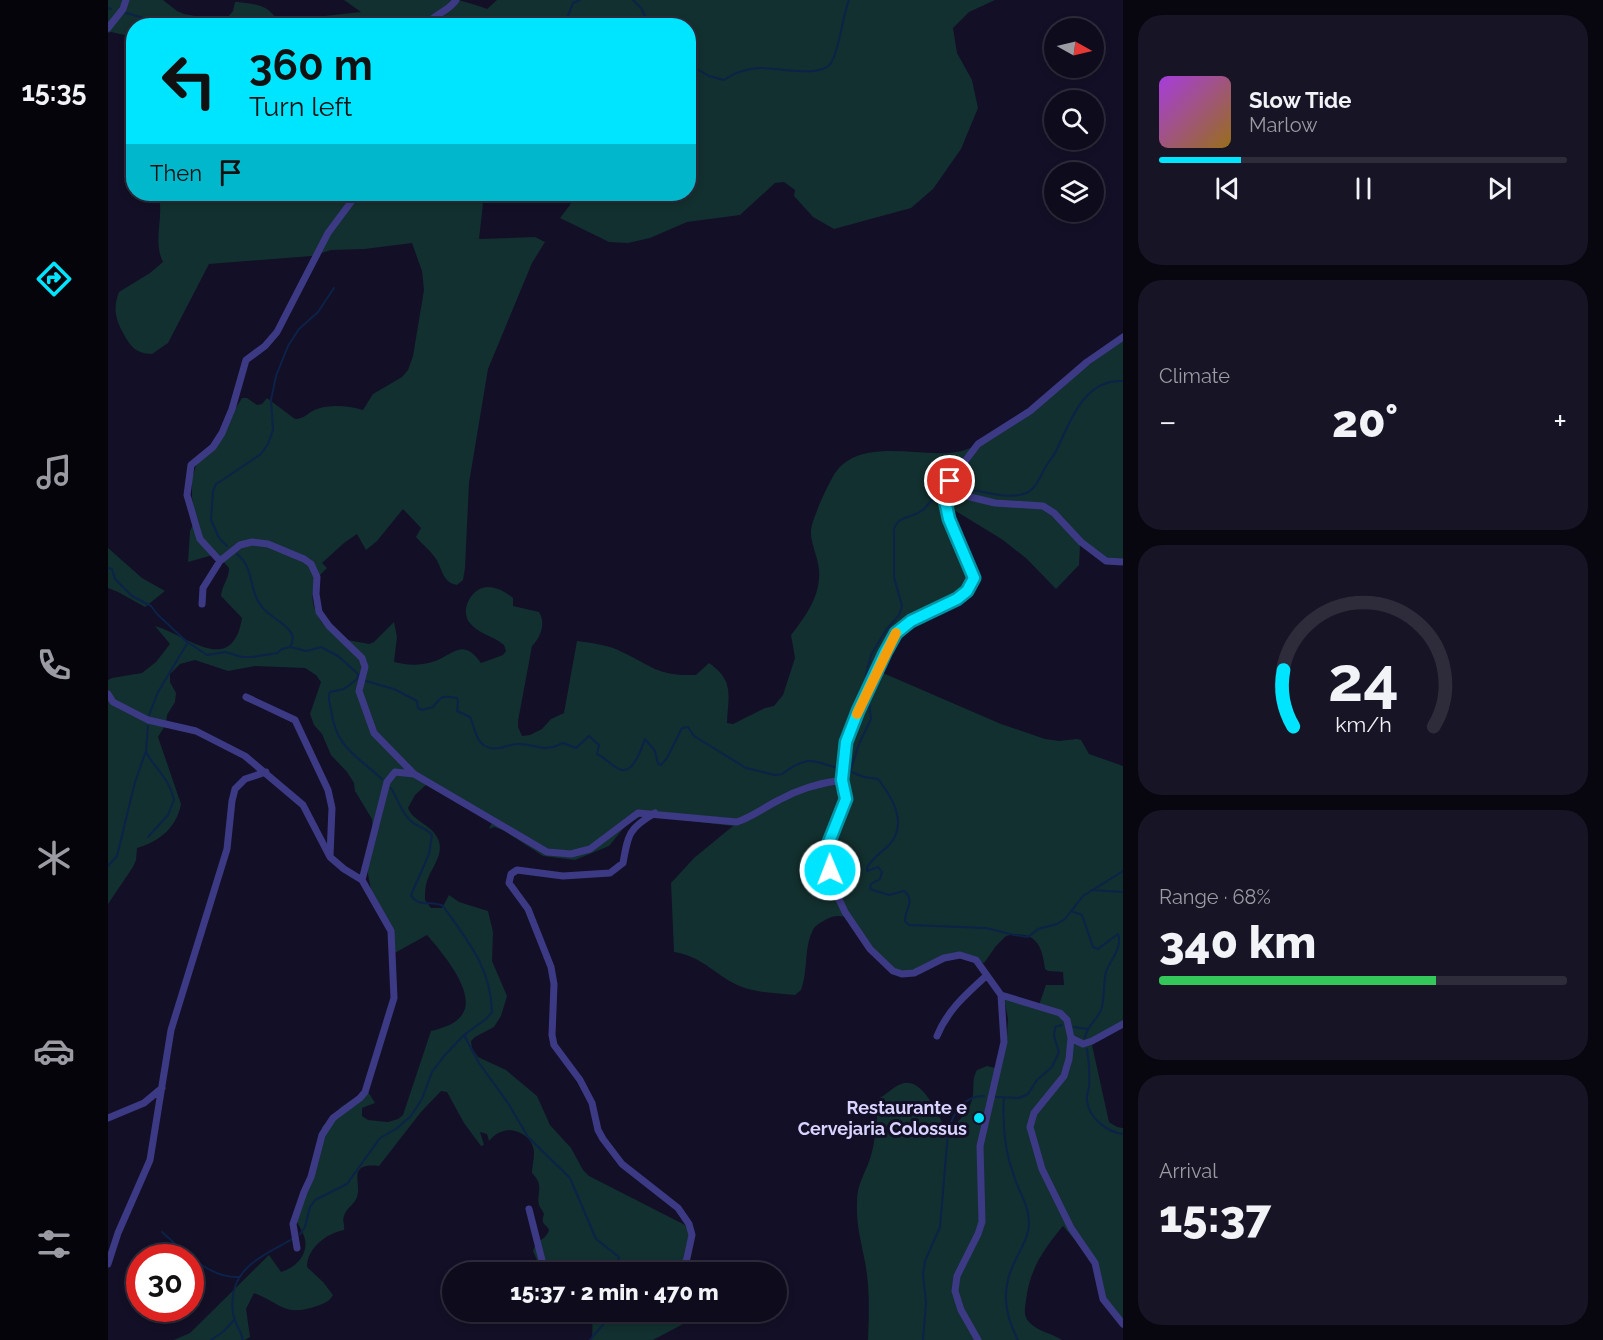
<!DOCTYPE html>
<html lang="en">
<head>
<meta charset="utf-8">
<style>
	:root { --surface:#0e0b1c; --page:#171425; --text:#f1f3f6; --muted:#9b9ba3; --line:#2e2b3b; --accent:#00e5ff }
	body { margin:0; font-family:Raleway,sans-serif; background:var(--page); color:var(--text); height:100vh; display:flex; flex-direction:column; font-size:22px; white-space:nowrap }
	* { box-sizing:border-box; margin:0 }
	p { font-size:20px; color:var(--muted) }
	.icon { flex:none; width:33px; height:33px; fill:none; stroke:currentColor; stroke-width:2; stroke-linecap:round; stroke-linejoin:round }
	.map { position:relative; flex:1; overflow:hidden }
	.sheet { display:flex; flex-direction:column; gap:15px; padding:15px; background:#08060f; width:480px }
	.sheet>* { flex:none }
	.banner { position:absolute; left:18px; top:18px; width:570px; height:183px; border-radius:24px; box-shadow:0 3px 9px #0003,0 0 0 2px var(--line); background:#00e5ff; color:#111; overflow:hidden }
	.needle { width:39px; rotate:98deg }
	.fabs { position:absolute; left:936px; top:18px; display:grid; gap:12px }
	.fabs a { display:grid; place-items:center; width:60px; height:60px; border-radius:50%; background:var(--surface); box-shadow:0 3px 9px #0003,0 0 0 2px var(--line); font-size:30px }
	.speed { position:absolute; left:18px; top:1244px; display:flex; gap:12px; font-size:30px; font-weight:700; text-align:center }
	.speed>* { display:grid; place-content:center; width:78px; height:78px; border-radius:50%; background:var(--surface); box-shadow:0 3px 9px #0003,0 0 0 2px var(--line); line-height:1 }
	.speed .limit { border:9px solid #d22; background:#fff; color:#111 }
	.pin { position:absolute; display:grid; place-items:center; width:51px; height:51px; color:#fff; margin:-26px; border:3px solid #fff; border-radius:50%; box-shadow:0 2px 6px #0007 }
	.me { position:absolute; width:66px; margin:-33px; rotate:359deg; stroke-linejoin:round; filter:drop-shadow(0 0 4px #0008) }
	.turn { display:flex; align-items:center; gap:21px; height:126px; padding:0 24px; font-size:27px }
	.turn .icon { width:78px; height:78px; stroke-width:2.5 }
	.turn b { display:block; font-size:42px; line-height:51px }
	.then { display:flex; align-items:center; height:57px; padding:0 24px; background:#0003; gap:12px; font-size:22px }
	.big { font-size:45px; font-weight:800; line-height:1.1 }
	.sheet .widget { flex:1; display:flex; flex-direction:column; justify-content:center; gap:9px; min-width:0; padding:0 21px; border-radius:24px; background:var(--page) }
	.sheet .dial { align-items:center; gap:0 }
	.dial svg { height:156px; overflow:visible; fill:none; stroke:var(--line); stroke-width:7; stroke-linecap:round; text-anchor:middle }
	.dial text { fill:var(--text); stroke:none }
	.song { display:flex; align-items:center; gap:18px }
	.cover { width:72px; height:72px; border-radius:9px; background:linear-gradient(135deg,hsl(280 70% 55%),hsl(40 70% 35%)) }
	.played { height:6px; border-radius:3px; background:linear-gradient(90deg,var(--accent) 20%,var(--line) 20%) }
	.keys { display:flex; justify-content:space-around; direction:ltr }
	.heat { display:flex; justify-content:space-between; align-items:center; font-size:33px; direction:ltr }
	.charge { height:9px; border-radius:4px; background:linear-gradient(90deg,#34c759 68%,var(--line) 0) }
	.trip { position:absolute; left:334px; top:1262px; width:345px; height:60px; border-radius:30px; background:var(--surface); box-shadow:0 3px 9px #0003,0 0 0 2px var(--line); font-weight:800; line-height:60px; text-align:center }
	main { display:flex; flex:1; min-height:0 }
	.tab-bar { display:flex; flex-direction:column; width:108px; justify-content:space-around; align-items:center; background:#06040b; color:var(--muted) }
	.tab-bar .icon { width:42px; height:42px }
	.tab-bar .on { color:var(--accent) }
	.tab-bar b { font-size:27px; color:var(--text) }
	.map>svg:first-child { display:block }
	.green { fill:#12302f }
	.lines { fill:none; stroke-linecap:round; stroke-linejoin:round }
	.stream { stroke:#0c2248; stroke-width:2 }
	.minor { stroke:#3d3a85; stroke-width:7 }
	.route-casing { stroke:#0095a6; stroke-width:15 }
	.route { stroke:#00e5ff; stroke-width:10 }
	.slow { stroke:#f59e0b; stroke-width:10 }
	.poi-dot { fill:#00e5ff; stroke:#130f26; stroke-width:2 }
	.labels { text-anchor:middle; stroke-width:6; stroke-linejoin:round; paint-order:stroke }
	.poi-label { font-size:18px; font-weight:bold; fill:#d9d4ff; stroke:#130f26; text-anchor:end }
</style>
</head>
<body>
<main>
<nav class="tab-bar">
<b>15:35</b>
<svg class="icon on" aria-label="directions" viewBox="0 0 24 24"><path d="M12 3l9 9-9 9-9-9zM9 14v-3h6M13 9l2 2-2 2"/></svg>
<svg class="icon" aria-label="music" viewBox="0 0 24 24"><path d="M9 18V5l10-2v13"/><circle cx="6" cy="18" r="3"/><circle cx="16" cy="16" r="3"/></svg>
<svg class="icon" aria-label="phone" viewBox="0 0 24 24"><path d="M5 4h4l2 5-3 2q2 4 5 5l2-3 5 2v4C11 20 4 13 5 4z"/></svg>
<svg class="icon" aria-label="climate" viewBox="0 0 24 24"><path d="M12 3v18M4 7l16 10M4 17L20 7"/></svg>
<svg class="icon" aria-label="car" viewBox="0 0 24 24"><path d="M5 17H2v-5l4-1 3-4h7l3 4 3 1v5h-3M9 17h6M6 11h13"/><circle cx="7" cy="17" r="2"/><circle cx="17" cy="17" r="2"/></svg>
<svg class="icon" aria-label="filters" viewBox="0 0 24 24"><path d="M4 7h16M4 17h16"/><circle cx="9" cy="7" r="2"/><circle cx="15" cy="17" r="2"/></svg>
</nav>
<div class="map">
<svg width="1015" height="1340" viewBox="0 0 1015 1340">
	<rect width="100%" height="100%" fill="#130f26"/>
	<path class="green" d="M0 0H55L69 11 76 14 109 20 119 18 125 11 127 2H130C152 5 157 4 171 21L253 12 236 0H350C358 2 369 5 379 9L389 0H887L861 12 845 28 849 53 864 80 870 108 853 149 825 189 803 208 726 229 705 217 686 196 687 190 676 182 667 183 632 215 579 222 542 238 520 243 501 242 452 218 462 205 465 194H580V26H26L25 29 21 36 3 32 0 33Z
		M50 194H368L375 204 371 239 427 237 437 242 424 263 380 369 361 483 357 568 355 580 349 585C334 582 335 570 328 559 323 551 314 544 308 537L313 528 295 509 269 541 258 550 249 534 236 543 214 563 219 568C215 572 209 577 207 583 199 602 211 626 229 635 238 641 251 642 261 644L266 642 286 622 289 637 286 662C299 665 310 666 324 662 345 656 354 636 373 663L395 655 398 651 396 645C386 636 370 634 361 622 352 609 364 588 379 587 390 587 397 592 405 598V606L431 612C438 623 433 637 424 646L410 721V727L414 736 422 735 434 729 443 719 456 713 469 641C484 643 501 645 514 652 546 667 549 676 588 675L601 663C627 681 620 696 619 723L625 724 657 708 666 706 675 695 687 658 683 635C698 616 713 595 711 570 710 556 702 543 703 530 703 521 724 474 731 468 761 437 817 460 854 451 876 445 897 425 916 412 949 388 982 364 1015 340V562L1006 563 975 541 972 546 971 565 948 589 919 559 895 540 846 510 843 511 844 527 869 575C861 604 850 601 826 613 816 619 804 628 796 636 786 646 781 661 775 673L893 724 937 739 951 741 969 739 973 740 981 754 1015 766V1027L1005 1031 984 1045 1001 1122 1009 1127 1015 1128V1326L991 1291V1269L955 1226C935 1250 922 1269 918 1300 917 1308 915 1316 921 1322 930 1332 944 1333 954 1340H760C761 1314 762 1288 757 1262 753 1241 748 1224 749 1202 749 1184 756 1176 762 1159 768 1140 769 1119 770 1099 778 1095 785 1087 793 1084 815 1075 831 1118 839 1131 848 1124 861 1112 864 1100 867 1089 863 1080 869 1070L879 1066 891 1069 899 1036 900 1019 895 992 931 1005 938 985H956L955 972 940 971 937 969C934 943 926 930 898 936L888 946 876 963C867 961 858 956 849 957 831 958 816 974 796 972 759 968 755 899 717 920 712 923 706 926 704 932 696 949 700 972 693 990L687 995C670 993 650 993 634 987 608 977 597 957 566 952L563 883 586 858 625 826 549 817H532L519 824 501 846 467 860 435 856 395 830 386 827 381 829 385 820 324 785H318L307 795 300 808C305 821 322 824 329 837 338 853 324 866 319 881 317 887 317 893 317 900L323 908H334L341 895 351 902 380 911 385 932 384 961 399 996 393 1016 386 1027 367 1037 363 1041 364 1048 370 1057 398 1070 429 1096 442 1125 463 1148 475 1170 481 1176 579 1226 585 1241 576 1272H434L425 1251C429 1239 438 1240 441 1230 438 1223 432 1226 436 1214 435 1211 432 1208 431 1205 428 1193 437 1186 424 1173 424 1166 426 1160 426 1153 426 1137 407 1126 393 1132 388 1133 384 1138 381 1141L379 1134 372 1132 376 1145 373 1146 356 1123 339 1092 333 1091 313 1112 271 1166C238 1162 254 1183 249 1197 247 1204 238 1208 236 1216 234 1221 237 1224 236 1230 219 1233 199 1248 199 1267L215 1282 225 1295C221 1302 217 1303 209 1306 176 1317 174 1304 146 1293L138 1309 142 1337 137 1340H66L82 1333 161 1255 173 1272C187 1268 200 1256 197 1239 195 1232 191 1226 188 1220L211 1151 214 1127 233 1107 259 1090 267 1103 254 1108V1116L260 1120 280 1122 290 1119 295 1115 323 1031C335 1028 349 1024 355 1013 368 992 333 951 319 935L285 954 279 919 263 890 259 869 265 834 264 819 247 791 246 783 239 772 223 755 214 734 206 725 202 714 213 682 208 675 197 668 147 666 120 671 87 660 72 664 62 674V682L68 693 67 702 59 715 58 724 50 737 73 804C69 827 51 842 29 848L28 860 25 867 0 904V680L4 678 34 673 48 662 62 644 47 626C79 635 124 678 134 618L113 596C114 585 121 579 121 568L113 559 105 555 80 562 82 531 87 520 84 497V478L90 459 105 445 134 398H139L149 405 154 404 159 398 187 419C197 419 200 412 209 409 224 404 240 406 255 410L265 394 294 377 300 370 305 356 316 290 314 271 304 243 256 249 223 250 204 256 101 264 60 343 44 354C27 353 23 347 15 333 7 318 5 308 11 292L42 273 55 262C44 240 57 216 50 194Z
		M0 548 34 578 57 591 37 607 10 592 0 588Z
		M485 1311H564L576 1319 577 1323 545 1340H484Z"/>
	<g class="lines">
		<path class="stream" d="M525 0 533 8 542 26
			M0 8 3 9
			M18 13 49 22 59 20 71 26
			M114 26 131 20 136 22 137 26
			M456 26 465 3 472 0
			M580 64 601 76 616 80C627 72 637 69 651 68 666 67 713 79 723 63 732 48 734 17 741 0
			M845 489C869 486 894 502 918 493 928 489 932 477 937 468 941 461 946 456 949 449 963 420 976 379 1015 381
			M119 546 111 538 103 520 105 491 108 484 116 479 153 454 160 444 165 430 163 400 168 376 180 346 191 329 210 312 226 288
			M129 554C147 568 140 590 154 607 165 621 194 629 182 647
			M0 568 4 569 7 579 24 596 43 606 49 614 78 641 99 655 117 652 134 657H144L169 653 174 649 182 647 199 651 213 647 230 656 258 681 286 689 309 701 310 708 314 710 325 707C333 696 335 695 349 698L350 701 349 711 362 717C366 726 368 741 377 746 388 752 398 745 409 744 427 743 433 754 455 743L468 748 481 736 491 745 489 754C497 758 502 764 509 768 524 778 533 750 537 739L547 751 550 764 553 765 559 758 574 728 580 727 586 736 638 768 667 775 674 774C700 755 703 760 732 769
			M250 675 249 679 236 689 222 692C219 698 222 703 223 710 228 748 249 756 274 779
			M757 690 758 674 763 655 778 630 791 615 794 606 786 577V529C791 515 802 519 813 511 821 506 826 496 833 490
			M41 715 50 692 80 642
			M38 752C47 769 62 779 66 800L60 815 40 837
			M738 770 756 777 770 779C784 797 800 823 782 844 774 853 764 857 759 868V871L770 867 774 872 772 879 763 884 762 889 781 895 796 891C808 900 797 909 797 921L801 925 878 928 906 935 920 937 930 929 949 924 957 919 975 896 1015 871
			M742 772 751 744 763 719 761 701
			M0 866 9 856 27 782 38 751 40 726
			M983 890 1015 892
			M963 911 974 915 985 947 990 949 1010 934C1015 948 1002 960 998 972 995 985 997 998 993 1010 989 1020 978 1027 977 1038
			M966 1027 980 1029
			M358 1033 357 1037 371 1063 400 1103 420 1137 462 1178 488 1239 511 1257 507 1272
			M979 1049C981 1061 982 1074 981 1087 980 1091 978 1096 979 1101 981 1118 999 1132 1015 1134
			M888 1097 911 1098 920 1094 929 1080 944 1067 951 1052 946 1036 947 1027 954 1025
			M896 1098C894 1125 897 1153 907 1179 912 1194 921 1206 921 1223 921 1237 913 1248 907 1261 893 1289 896 1313 910 1340
			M54 1232C74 1250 102 1279 131 1277
			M192 1234 197 1227 202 1207 207 1200 239 1184 272 1138 288 1129 303 1116 314 1099 324 1072 336 1056 356 1035 378 1019 384 1012C383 967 359 940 335 906 324 900 310 908 303 895L321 854 324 835C319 828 310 827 304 822 293 813 290 799 283 788
			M103 1340 116 1331 127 1319
			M135 1340C133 1331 126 1322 125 1313 119 1268 154 1257 186 1238
			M482 1340 498 1321V1313
			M815 1340 818 1303 815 1274 817 1261 832 1227 840 1132C845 1113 855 1096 876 1096"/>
		<path class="minor" d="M317 26C325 15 341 11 348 0
			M0 28 15 9 18 0
			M836 496H858L887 503 935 506 946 513 973 542 998 561 1015 562
			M112 561 132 545 144 542 160 544 196 559 203 564 209 577 208 594 211 612 221 626 254 658 257 667 251 691 266 733 306 774 439 852 463 854 482 849 530 813 629 822C644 817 657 807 671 800 691 789 711 783 734 780
			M94 604 95 588 112 561 92 539 88 526 79 495 83 465 105 447 114 433 124 409 138 360 157 346 169 332 220 233 249 194
			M0 694 5 702 40 720 88 731 137 756 195 805 222 857 236 869 254 880 283 931 286 998 257 1092 252 1098 225 1118 214 1135 203 1177 196 1192 185 1224 189 1248
			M138 697 187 720 220 790 224 808 222 855
			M547 813C521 828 520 834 515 863L502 873 455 876 409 870 403 874 401 883 420 909 443 967 446 984 444 1035 446 1045 472 1080 484 1103 490 1130 495 1139 514 1164 570 1208 581 1224 584 1235 579 1258 574 1272
			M254 880 279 782 287 772 306 774
			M893 995 868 960 852 955 836 958 806 973 794 974 785 971 762 949 737 912 726 889 719 847 738 799 734 780 738 743 750 711 787 633 803 621 849 599 859 591 866 578 841 519 836 496 842 481 870 444 922 411 979 362 1015 337
			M829 1036C839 1011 858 994 878 976
			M963 1038 961 1059 956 1076 926 1113 922 1127 934 1169 963 1228 987 1263 995 1299 1015 1324
			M0 1118 36 1103 54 1088
			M421 1209 437 1272
			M0 1264 10 1233 42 1160 63 1030 119 849 124 801 127 789 137 779 158 772
			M511 1311 532 1314 543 1311
			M870 1340 853 1310 847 1291 849 1276 870 1234 874 1222 872 1146 896 1042 893 995 952 1013 959 1020 963 1038 975 1044 984 1041 1015 1024"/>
	</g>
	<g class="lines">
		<g class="route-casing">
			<path id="route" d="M722 870 719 847 738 799 734 780 738 742 750 711 777 653 788 633 803 621 849 599 859 591 866 578 841 519 836 496 842 481"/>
		</g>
		<use href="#route" class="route"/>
		<path class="slow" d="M749 714 788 633"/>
	</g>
	<circle class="poi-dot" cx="871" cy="1118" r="6"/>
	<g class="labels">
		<g class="poi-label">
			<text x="859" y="1114">Restaurante e<tspan x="859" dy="21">Cervejaria Colossus</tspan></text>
		</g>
	</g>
</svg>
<div class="fabs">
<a><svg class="needle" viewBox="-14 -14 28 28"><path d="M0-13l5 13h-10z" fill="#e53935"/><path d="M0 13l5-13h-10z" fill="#9b9ba3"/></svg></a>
<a><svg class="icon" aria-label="search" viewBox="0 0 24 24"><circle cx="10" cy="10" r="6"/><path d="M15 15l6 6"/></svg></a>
<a><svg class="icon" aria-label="layers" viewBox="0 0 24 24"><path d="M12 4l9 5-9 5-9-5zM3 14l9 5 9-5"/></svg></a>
</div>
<div class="speed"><div class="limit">30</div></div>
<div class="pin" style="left:842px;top:481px;background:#d93025"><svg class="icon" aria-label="arrive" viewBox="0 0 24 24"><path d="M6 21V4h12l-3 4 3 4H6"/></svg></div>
<svg class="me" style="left:722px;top:870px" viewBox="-20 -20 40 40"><circle r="17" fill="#00e5ff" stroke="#fff" stroke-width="3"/><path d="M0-11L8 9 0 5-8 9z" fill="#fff"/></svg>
<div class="trip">15:37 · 2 min · 470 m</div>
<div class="banner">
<div class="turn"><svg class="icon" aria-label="left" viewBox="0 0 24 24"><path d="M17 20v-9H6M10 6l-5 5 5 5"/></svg><div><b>360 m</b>Turn left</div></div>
<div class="then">Then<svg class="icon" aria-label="arrive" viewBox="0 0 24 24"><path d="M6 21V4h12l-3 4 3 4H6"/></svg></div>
</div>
</div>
<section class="sheet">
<div class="widget">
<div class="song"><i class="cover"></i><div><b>Slow Tide</b><p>Marlow</p></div></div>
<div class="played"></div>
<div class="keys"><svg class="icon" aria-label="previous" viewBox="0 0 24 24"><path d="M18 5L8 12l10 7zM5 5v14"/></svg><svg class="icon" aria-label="pause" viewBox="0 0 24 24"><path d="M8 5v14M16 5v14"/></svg><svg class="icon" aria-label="next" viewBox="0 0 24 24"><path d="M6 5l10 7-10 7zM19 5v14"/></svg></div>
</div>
<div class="widget"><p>Climate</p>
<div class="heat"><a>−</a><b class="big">20°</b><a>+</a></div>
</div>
<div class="widget dial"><svg viewBox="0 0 100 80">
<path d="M14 69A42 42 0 1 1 86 69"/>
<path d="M14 69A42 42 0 0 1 9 40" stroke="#00e5ff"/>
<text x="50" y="56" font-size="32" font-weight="700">24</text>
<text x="50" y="72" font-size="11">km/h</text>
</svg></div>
<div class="widget"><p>Range · 68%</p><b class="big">340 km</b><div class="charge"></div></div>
<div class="widget"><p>Arrival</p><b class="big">15:37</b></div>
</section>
</main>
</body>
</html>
